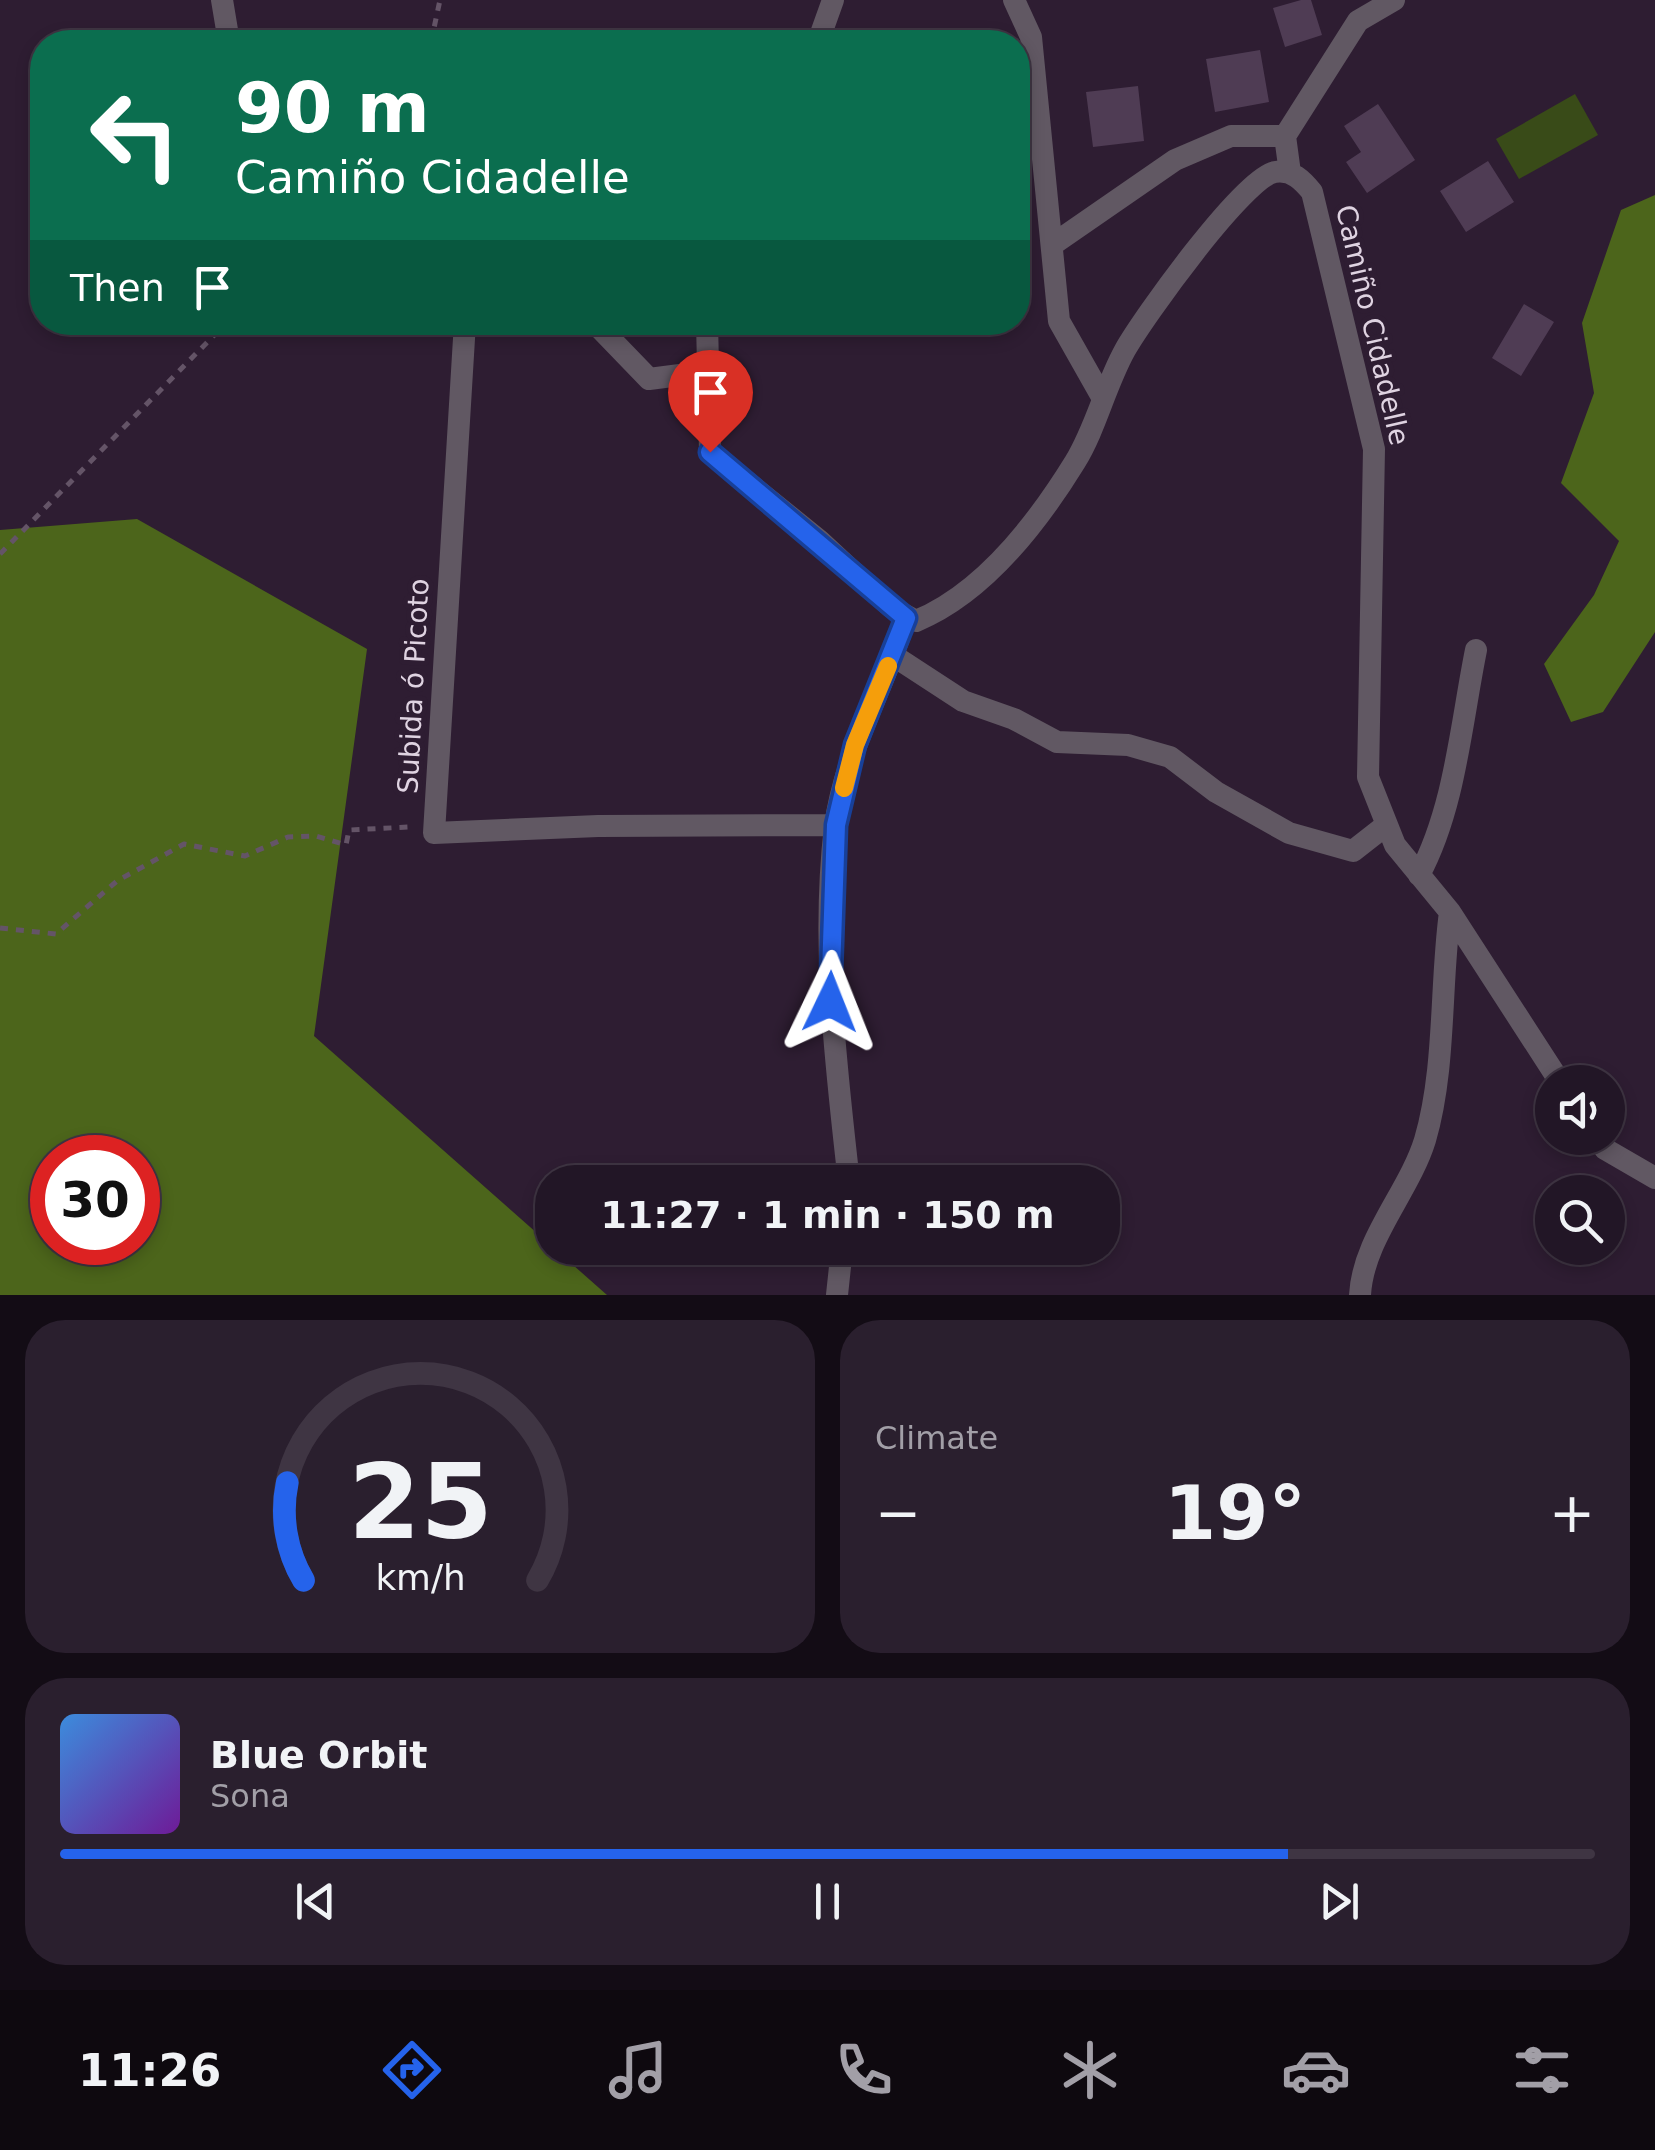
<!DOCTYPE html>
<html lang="en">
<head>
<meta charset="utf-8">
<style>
	:root { --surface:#221626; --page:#2a1f2e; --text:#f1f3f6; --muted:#a29fa7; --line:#3f3543; --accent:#2563eb }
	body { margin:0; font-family:"DejaVu Sans",sans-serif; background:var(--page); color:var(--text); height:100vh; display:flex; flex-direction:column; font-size:38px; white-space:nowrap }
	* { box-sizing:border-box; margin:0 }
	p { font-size:32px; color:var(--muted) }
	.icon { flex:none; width:55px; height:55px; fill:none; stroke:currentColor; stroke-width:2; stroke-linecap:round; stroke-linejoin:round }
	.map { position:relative; height:1295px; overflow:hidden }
	.panel { display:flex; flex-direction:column; gap:25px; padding:25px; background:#130c15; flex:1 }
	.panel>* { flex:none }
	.hud { position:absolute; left:30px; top:30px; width:1000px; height:305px; border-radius:40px; box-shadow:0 5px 15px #0003,0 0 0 2px var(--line); background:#0b6e4f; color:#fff; overflow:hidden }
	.controls { position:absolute; left:1535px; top:1065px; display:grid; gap:20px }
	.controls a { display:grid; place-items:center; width:90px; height:90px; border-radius:50%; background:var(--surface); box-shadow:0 5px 15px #0003,0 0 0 2px var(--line); font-size:50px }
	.speed { position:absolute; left:30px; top:1135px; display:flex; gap:20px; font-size:50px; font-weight:700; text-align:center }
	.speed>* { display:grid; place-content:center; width:130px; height:130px; border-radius:50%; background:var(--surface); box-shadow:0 5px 15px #0003,0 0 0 2px var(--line); line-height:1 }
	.speed .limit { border:15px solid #d22; background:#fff; color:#111 }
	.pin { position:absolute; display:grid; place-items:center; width:85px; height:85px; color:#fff; margin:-102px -42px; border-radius:50% 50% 50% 0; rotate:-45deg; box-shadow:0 0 10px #0007 }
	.pin .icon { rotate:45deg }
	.me { position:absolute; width:110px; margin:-55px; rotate:2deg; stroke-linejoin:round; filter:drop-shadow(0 0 8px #0008) }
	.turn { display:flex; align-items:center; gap:35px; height:210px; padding:0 40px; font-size:45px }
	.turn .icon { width:130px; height:130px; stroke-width:2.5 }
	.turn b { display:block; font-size:70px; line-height:85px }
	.then { display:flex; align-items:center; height:95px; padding:0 40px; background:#0003; gap:20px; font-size:38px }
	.big { font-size:75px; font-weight:700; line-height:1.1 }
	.panel .card { flex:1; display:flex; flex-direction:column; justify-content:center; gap:15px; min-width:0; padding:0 35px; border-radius:40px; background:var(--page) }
	.panel .dial { align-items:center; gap:0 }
	.dial svg { height:260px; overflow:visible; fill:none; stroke:var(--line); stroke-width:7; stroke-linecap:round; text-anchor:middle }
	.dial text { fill:var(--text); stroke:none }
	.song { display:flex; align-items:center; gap:30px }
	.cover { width:120px; height:120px; border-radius:15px; background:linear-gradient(135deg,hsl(210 70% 55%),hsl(280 70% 35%)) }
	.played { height:10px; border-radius:5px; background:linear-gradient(90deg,var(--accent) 80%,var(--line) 80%) }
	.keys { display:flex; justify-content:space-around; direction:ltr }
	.heat { display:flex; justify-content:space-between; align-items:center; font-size:55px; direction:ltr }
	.panel .tiles { flex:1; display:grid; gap:25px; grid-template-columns:1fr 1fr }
	.card:last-child { grid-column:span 2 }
	.trip { position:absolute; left:535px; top:1165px; width:585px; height:100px; border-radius:40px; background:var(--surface); box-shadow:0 5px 15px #0003,0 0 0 2px var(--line); font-weight:700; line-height:100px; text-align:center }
	.tabs { display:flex; height:160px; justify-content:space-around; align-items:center; background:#0e090f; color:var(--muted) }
	.tabs .icon { width:70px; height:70px }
	.tabs .active { color:var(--accent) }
	.tabs b { font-size:45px; color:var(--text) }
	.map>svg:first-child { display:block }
	.green { fill:#394b18 }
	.forest { fill:#4c651b; fill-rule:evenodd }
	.building { fill:#4f3c54 }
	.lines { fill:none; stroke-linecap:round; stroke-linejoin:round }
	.path { stroke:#645467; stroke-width:5; stroke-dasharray:8 8; stroke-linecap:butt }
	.street { stroke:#615863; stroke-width:22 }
	.route-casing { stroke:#184099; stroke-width:25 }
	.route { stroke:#2563eb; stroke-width:18 }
	.slow { stroke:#f59e0b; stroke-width:18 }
	.labels { text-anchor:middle; stroke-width:10; stroke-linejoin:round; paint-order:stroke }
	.street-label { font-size:28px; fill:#dfd3e1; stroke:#2e1d32 }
</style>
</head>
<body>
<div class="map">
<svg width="1655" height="1295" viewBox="0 0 1655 1295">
	<rect width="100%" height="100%" fill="#2e1d32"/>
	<path class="green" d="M1575 94 1598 135 1519 179 1496 139Z"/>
	<path class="forest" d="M1655 195V632L1603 712 1571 722 1544 664 1594 595 1619 541 1561 483 1594 393 1582 323 1621 210Z
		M137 519 367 649 314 1036 607 1295H0V530ZM52 1158H138V1242H52Z"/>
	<path class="building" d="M1301 0H1311L1322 35 1285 47 1273 8Z
		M1260 50 1269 102 1215 112 1206 59Z
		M1138 86 1144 141 1093 147 1086 92Z
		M1378 104 1415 160 1367 193 1346 162 1361 152 1344 126Z
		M1488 161 1514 202 1466 232 1440 191Z
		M1524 304 1554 322 1521 376 1492 358Z"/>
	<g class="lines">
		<path class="path" d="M431 42 440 0
			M0 554 227 322
			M0 928 56 934 117 881 184 844 245 856 288 837 316 836 346 845 349 830 409 827"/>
		<path class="street" d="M222 0 229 42
			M1014 0 1031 37 1059 321 1102 397
			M818 42 833 0
			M1290 173 1285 136 1358 21 1394 0
			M1052 245 1175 160 1231 136H1285
			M465 322 434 833 598 826 835 825
			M594 322 649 379 711 371
			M707 322 710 452 820 541 891 607 916 621C984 593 1038 522 1075 462 1096 428 1105 386 1125 350 1143 318 1244 177 1275 172 1292 169 1303 181 1312 192L1374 449 1368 777 1395 845 1450 912 1560 1082
			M894 656 963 701 1014 719 1057 742 1128 745 1170 757 1216 792 1289 833 1353 851 1385 826
			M1419 875C1455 808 1461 724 1476 650
			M1597 1138 1605 1149 1655 1178
			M849 1182C836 1065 821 945 835 826 845 752 884 688 906 618
			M837 1295 842 1248
			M1360 1295C1363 1239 1409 1192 1425 1140 1446 1068 1440 986 1450 912"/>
	</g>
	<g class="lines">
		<g class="route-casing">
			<path id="route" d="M710 452 906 618 855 745 836 825 830 1002"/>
		</g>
		<use href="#route" class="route"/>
		<path class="slow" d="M844 788 855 745 888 666"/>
	</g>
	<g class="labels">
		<g class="street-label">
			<text transform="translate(1373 325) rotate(77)" y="10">Camiño Cidadelle</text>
			<text transform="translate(413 686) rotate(-87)" y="10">Subida ó Picoto</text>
		</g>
	</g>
</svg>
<div class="controls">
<a><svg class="icon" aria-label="sound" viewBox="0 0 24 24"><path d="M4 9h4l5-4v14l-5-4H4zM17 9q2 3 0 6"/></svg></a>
<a><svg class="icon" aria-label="search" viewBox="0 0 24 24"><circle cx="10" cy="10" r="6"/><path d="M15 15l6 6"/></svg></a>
</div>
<div class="speed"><div class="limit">30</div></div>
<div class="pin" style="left:710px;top:452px;background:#d93025"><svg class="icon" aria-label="arrive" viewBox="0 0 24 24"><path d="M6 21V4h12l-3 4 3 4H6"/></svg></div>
<svg class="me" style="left:830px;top:1002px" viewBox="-20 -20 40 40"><path d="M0-17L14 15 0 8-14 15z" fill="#2563eb" stroke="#fff" stroke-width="4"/></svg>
<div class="trip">11:27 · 1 min · 150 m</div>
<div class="hud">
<div class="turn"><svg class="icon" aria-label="left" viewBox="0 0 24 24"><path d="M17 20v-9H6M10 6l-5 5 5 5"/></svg><div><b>90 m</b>Camiño Cidadelle</div></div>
<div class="then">Then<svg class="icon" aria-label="arrive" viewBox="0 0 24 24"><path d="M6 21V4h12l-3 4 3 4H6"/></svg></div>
</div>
</div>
<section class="panel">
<div class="tiles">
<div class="card dial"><svg viewBox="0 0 100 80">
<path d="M14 69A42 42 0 1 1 86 69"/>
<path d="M14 69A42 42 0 0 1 9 39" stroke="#2563eb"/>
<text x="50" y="56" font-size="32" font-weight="700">25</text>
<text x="50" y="72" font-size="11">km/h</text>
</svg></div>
<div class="card"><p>Climate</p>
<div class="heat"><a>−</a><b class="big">19°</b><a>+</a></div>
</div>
<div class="card">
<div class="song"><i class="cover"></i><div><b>Blue Orbit</b><p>Sona</p></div></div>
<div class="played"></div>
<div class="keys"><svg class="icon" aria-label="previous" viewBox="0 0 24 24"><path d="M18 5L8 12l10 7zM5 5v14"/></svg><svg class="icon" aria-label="pause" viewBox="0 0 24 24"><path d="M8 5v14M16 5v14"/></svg><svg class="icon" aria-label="next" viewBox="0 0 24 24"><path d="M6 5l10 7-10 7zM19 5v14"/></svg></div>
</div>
</div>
</section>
<nav class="tabs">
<b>11:26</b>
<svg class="icon active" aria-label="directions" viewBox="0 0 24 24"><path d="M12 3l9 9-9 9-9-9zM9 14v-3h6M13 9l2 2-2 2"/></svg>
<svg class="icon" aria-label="music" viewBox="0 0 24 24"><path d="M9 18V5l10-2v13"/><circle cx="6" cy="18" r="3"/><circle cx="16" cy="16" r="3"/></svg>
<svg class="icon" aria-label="phone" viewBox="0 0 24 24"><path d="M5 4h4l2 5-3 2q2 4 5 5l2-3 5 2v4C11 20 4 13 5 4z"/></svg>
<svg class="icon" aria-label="climate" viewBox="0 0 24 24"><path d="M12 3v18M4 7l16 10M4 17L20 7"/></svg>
<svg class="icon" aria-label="car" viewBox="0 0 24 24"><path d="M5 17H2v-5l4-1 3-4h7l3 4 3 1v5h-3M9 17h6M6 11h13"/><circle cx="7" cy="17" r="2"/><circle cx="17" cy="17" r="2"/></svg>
<svg class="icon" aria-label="filters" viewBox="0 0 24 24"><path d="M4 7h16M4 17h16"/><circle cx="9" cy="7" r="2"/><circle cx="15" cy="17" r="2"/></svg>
</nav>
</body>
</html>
